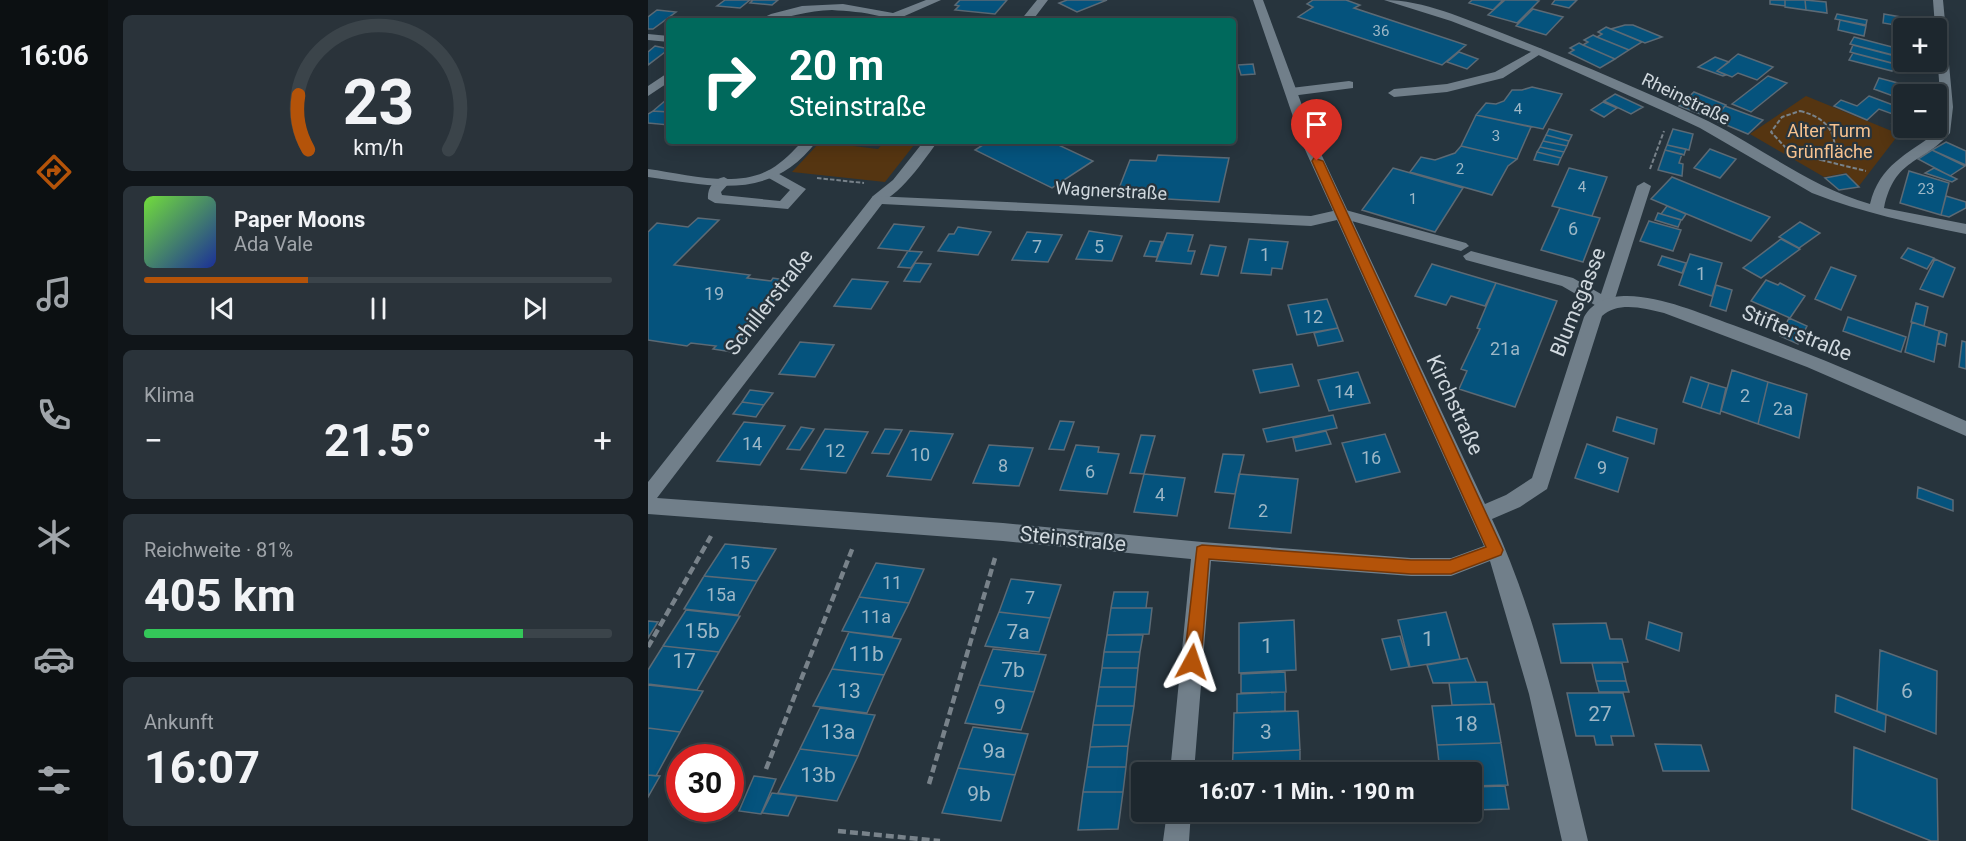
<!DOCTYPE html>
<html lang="de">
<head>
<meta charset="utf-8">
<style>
	:root { --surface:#1d272e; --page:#2a333a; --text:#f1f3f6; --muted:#a0a5aa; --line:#3b444a; --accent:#b45309 }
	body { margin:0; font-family:Roboto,sans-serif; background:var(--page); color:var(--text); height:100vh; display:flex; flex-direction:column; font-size:22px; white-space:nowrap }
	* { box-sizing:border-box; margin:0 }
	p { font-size:20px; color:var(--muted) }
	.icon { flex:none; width:33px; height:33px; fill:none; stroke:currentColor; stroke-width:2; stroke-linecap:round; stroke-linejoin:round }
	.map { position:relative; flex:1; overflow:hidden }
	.drawer { display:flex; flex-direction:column; gap:15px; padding:15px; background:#101519; width:540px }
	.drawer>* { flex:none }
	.hud { position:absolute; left:18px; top:18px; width:570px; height:126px; border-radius:6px; box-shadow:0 3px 15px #0003,0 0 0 2px var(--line); background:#00695c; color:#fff; overflow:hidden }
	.tools { position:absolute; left:1245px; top:18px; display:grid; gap:12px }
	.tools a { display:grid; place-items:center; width:54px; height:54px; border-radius:6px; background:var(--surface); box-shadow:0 3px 15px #0003,0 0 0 2px var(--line); font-size:30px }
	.speed { position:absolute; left:18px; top:744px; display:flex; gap:12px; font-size:30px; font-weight:700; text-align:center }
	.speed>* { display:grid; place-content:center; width:78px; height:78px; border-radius:50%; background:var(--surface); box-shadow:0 3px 15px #0003,0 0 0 2px var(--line); line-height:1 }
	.speed .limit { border:9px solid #d22; background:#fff; color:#111 }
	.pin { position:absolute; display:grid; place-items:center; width:51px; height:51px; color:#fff; margin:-62px -26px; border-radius:50% 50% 50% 0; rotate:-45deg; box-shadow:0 0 6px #0007 }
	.pin .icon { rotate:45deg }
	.me { position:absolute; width:66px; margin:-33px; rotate:5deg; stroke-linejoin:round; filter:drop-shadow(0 0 4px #0008) }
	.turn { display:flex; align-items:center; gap:21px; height:126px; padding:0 24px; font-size:27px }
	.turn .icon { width:78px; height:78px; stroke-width:2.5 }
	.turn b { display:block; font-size:42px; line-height:51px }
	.big { font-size:45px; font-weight:700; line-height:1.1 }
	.drawer .tile { flex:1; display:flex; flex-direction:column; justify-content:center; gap:9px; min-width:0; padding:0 21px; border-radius:9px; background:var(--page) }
	.drawer .dial { align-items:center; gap:0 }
	.dial svg { height:156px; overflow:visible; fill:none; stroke:var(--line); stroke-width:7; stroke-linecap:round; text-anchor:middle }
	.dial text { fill:var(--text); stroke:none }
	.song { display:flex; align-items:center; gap:18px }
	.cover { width:72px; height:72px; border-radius:9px; background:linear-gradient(135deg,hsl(100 70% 55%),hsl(230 70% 35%)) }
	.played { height:6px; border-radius:3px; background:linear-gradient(90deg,var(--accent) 35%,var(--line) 35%) }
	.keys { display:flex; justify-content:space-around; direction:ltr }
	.heat { display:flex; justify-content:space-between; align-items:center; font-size:33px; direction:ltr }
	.charge { height:9px; border-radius:4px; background:linear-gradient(90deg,#34c759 81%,var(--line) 0) }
	.trip { position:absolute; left:483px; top:762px; width:351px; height:60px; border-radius:6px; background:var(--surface); box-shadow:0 3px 15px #0003,0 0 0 2px var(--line); font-weight:700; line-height:60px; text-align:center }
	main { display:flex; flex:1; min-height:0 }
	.dock { display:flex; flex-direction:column; width:108px; justify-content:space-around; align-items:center; background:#0c1012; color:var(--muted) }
	.dock .icon { width:42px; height:42px }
	.dock .current { color:var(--accent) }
	.dock b { font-size:27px; color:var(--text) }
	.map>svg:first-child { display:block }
	.green { fill:#553511 }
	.building { fill:#05537d; stroke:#5c6a75; stroke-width:1.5 }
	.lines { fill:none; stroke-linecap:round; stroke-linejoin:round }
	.path-far1 { stroke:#78828a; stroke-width:2; stroke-dasharray:4.5 2; stroke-linecap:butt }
	.path { stroke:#78828a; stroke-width:4.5; stroke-dasharray:8 4; stroke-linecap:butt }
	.service { fill:#717f8a; fill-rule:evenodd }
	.minor { fill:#717f8a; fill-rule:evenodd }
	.route { fill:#b45309; stroke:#753606; stroke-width:1.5 }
	.labels { text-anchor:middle; stroke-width:4.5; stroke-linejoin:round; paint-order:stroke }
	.far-number-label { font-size:15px; fill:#9db7c6 }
	.far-street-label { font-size:18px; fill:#d0d8de; stroke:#27343d }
	.far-park-label { font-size:18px; fill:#f7c28f; stroke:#27343d }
	.number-label { font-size:18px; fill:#9db7c6 }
	.street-label { font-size:21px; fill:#d0d8de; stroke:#27343d }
	.near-number-label { font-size:21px; fill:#9db7c6 }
</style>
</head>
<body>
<main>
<nav class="dock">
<b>16:06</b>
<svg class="icon current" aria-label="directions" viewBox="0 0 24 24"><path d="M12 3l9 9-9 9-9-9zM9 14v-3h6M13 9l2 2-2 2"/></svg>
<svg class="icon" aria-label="music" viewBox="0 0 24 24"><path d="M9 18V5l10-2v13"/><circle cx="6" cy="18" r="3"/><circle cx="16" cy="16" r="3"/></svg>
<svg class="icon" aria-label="phone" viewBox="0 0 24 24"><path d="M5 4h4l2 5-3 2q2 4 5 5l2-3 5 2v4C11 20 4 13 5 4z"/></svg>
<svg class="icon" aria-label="climate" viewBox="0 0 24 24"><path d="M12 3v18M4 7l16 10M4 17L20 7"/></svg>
<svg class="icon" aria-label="car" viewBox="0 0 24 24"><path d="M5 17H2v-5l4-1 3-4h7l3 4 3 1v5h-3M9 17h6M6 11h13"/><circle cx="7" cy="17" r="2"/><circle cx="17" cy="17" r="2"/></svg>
<svg class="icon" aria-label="filters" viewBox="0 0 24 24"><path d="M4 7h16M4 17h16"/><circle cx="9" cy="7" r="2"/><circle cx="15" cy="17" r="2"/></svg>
</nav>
<section class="drawer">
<div class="tile dial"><svg viewBox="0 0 100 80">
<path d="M14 69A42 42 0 1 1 86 69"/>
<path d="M14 69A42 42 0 0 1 9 41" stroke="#b45309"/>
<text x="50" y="56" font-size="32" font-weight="700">23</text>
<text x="50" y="72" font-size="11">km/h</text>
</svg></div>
<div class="tile">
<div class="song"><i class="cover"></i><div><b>Paper Moons</b><p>Ada Vale</p></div></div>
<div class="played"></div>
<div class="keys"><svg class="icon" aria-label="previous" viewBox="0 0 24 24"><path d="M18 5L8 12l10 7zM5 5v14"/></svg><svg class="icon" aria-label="pause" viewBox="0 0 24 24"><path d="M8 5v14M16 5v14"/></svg><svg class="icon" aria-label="next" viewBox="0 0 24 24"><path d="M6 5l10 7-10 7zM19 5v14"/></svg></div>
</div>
<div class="tile"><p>Klima</p>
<div class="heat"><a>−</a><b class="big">21.5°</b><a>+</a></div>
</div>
<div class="tile"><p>Reichweite · 81%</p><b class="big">405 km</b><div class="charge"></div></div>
<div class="tile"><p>Ankunft</p><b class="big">16:07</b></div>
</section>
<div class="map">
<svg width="1318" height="841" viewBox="0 0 1318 841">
	<rect width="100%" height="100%" fill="#27343d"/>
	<path class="green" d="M1158 96 1251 134 1211 186 1198 173 1176 177 1102 134Z
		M172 142 230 149 236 142 266 145 237 182 144 172Z"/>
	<path class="building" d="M77 0H130L124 5 102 3 105 0H102L92 8 69 6Z
		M312 0H359L347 14 307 10 311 6 307 5Z
		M419 0H459L429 12 411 3Z
		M665 0H698L712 5 706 8 818 45 794 65 650 17 665 7 659 4Z
		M824 0H855L845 10 821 3Z
		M857 0H887L891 1 869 23 840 15Z
		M907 0H929L921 8 904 4Z
		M1122 0H1137V6L1122 4Z
		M1137 0H1157L1158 10 1137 7Z
		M1157 0 1178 2 1179 13 1158 10Z
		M885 9 915 17 898 35 868 26Z
		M9 10 28 12 5 29H0V17Z
		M1189 14 1219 20 1218 25 1187 19Z
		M1236 14 1264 19 1265 28 1235 23Z
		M1192 20 1218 26 1216 36 1190 30Z
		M977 25H985L1014 37 997 43 963 29Z
		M958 27 994 42 981 50 949 37 954 34 950 32Z
		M945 35 949 37 981 50 967 59 935 45 940 42 936 40Z
		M1206 37 1248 48 1245 55 1202 44Z
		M931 43 935 45 967 59 952 68 921 53 926 50 922 48Z
		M1205 45 1247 56 1244 63 1202 52Z
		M7 46 21 49 0 65V52Z
		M811 52 830 59 819 69 799 62Z
		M1205 53 1247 64 1244 71 1201 60Z
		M1090 54 1125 67 1109 80 1090 73 1084 77 1069 71Z
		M1067 57 1081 62 1069 71 1078 75 1075 76 1050 67Z
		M605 64 607 74 593 75 590 65Z
		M1120 76 1139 83 1103 112 1084 104Z
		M1231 78 1280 91 1278 94H1256V100L1226 89Z
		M884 87 914 94 895 129 828 115 838 103 848 104 856 101 864 90H874Z
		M1046 92 1078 105 1066 119 1031 106Z
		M967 94 995 107 983 114 956 101Z
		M1221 96 1256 109V111L1250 116 1231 109 1219 120 1186 106 1193 100 1209 106Z
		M18 100H21V112L5 111Z
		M955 102 969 108 956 117 943 110Z
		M1077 106 1115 120 1100 134 1066 120Z
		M5 111 21 112V125L0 123V114Z
		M1256 112V127L1244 123Z
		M828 115 883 127 869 159 813 146Z
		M901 129 924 135 921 141 898 135Z
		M1025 129 1045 134 1041 150 1019 145Z
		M898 135 921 141 919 146 895 141Z
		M341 141H402L445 161 404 188 327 150Z
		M895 141 919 146 916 152 892 147Z
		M1298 142 1318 151V165L1284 150Z
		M1019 145 1038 149 1036 155 1017 150Z
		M813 146 869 159 860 166 844 195 762 172 773 157 787 160 807 153Z
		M892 147 916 152 913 158 889 152Z
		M1062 149 1088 159 1072 178 1046 168Z
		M1017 150 1034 154 1031 163 1035 164 1034 176 1010 170Z
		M1284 150 1317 166 1302 176 1270 159Z
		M889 152 913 158 910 165 886 160Z
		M510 155 581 158 571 202 468 196 482 160 508 161Z
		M745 168 815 188 787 232 714 210Z
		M921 168 959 177 944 216 904 206Z
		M1286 168 1309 179 1304 182 1277 173Z
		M1261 171 1301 183 1293 215 1252 203Z
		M1198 174 1211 187 1191 190 1177 178Z
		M1024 177 1122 217 1103 241 1003 199Z
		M1298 196 1318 202V208L1301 217 1293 215Z
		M1019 206 1038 214 1034 220 1013 214Z
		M912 208 952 218 935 262 893 250Z
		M1010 213 1033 220 1030 227 1007 220Z
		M50 218 71 220 26 265 102 275 99 278 123 281 125 278 144 281 120 309 112 308 101 320 109 322 84 352 65 349 68 346 43 343 39 346 0 340V232L9 223 40 227Z
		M1001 221 1033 230 1025 251 992 241Z
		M1152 222 1172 233 1151 248 1131 237Z
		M246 224 276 227 261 251 230 248Z
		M310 227 343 232 330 255 290 251 301 234H306Z
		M441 231 474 236 464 261 428 259Z
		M379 232 414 235 400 262 364 260Z
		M519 233 545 235 540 251H547L543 264 508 261Z
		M601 239 640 242 634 269 624 268 623 275 593 273Z
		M1133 239 1152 249 1113 278 1095 268Z
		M502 241 514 242 509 257 496 256Z
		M562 245 578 247 570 276 553 274Z
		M1260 248 1286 258 1279 269 1253 258Z
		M260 251 274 252 263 268 250 267Z
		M1042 254 1074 263 1064 296 1031 285Z
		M1014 256 1038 263 1034 273 1010 265Z
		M1287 259 1307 268 1295 297 1272 289Z
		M267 263 283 264 272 282 256 281Z
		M784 264 848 283 837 306 803 296 798 305 767 296Z
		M1183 267 1208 276 1193 310 1167 299Z
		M204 279 240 282 223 309 186 306Z
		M1118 280 1130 285 1132 283 1157 296 1142 318 1103 301Z
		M848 283 909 301 867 407 811 389 819 371 813 369 832 329 829 328Z
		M1068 285 1084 290 1078 311 1062 306Z
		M679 299 690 328 649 335 640 305Z
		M1268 303 1280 307 1276 326 1263 322Z
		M1200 317 1258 337 1253 352 1195 331Z
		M1141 318 1159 326 1150 344 1132 336Z
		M1264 322 1291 331 1286 362 1257 352Z
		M690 328 695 341 670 346 666 333Z
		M1292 331 1299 334 1297 346 1289 343Z
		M1314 341 1318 342V369L1311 367Z
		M152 342 186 345 167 377 131 374Z
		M644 364 651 386 612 393 605 370Z
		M1084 370 1120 382 1110 424 1073 411Z
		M710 372 722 403 681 411 670 380Z
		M1043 377 1061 383 1053 408 1035 402Z
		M1120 382 1159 394 1151 438 1110 424Z
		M1061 383 1078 388 1072 414 1053 408Z
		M102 390 125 393 116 405 94 402Z
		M94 402 116 405 108 417 85 414Z
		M685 415 689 428 619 442 615 429Z
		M969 417 1009 429 1006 444 965 431Z
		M412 421 426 422 416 450 401 449Z
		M96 422 137 426 112 465 69 461Z
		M153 427 166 429 152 450 139 449Z
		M177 429 220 432 198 473 153 469Z
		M237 429 254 430 241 454 224 453Z
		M262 431 305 434 283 480 239 476Z
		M678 431 683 444 648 451 645 438Z
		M737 434 752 472 708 482 694 443Z
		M493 435 507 436 496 474 482 473Z
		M939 444 980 458 970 492 927 478Z
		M341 445 385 448 371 486 325 483Z
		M428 445 451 447 450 452 471 454 459 494 412 490Z
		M575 454 596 455 587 494 567 492Z
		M496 474 537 478 529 516 486 512Z
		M591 474 650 479 643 533 581 528Z
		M1270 487 1305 500V511L1269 498Z
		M77 544 128 549 109 581 56 576Z
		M228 563 276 569 261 603 211 597Z
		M56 576 109 581 90 615 36 609Z
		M363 579 413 585 402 618 351 612Z
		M466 592H500L498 608H463Z
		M211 597 261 603 244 637 194 631Z
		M463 608H504L501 634 459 635Z
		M38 610 92 616 71 652 15 646Z
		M351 612 402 618 391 652 337 646Z
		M798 612 812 659 762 667 750 620Z
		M646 620 648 670 591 673V623Z
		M0 621 10 622 0 638Z
		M1001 622 1034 633 1031 651 998 639Z
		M958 623 962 639H974L980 662 913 663 905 624Z
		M201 632 253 639 236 675 184 669Z
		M459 635H495L492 652H456Z
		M752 636 761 667 743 670 734 639Z
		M15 646 71 652 49 690 0 684V670Z
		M345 649 398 655 386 692 331 685Z
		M1232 650 1289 671 1288 734 1229 711Z
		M456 652H492L490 668H454Z
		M819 658 828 682 785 683 779 665Z
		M944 663H974L978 681H948Z
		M454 668H490L488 687H451Z
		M184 669 236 675 219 713 165 706Z
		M637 672 638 692 593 693V674Z
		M948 681H978L981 692H951Z
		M839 682 843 704 804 705 801 683Z
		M0 685 55 691 32 732 0 728Z
		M331 685 386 692 373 730 317 723Z
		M451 687H488L486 706H448Z
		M637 692V711L589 713V694Z
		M919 693H975L986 736H963L965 745H948L946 736H928Z
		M1188 695 1238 715 1237 732 1187 712Z
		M846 704 853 743 789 745 784 706Z
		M448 706H486L483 725H445Z
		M172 708 227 715 210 756 152 749Z
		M650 711 652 750 585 753 586 713Z
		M445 725H483L480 746 442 747Z
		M325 727 380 734 367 775 310 768Z
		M0 728 32 732 8 776 0 775Z
		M853 743 860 785 824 786V772H792L789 745Z
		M1007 744 1053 745 1061 771H1015Z
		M480 746 478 767H439L442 747Z
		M1206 747 1289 779 1290 841H1283L1204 809Z
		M152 749 210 756 189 801 130 793Z
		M652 750V772H584L585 753Z
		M439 767H478L475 792H435Z
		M310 768 367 775 353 821 294 813Z
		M0 775 12 776 0 797Z
		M106 776 128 779 113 814 91 811Z
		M857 786 861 809 824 810V787Z
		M435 792H475L470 829 430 830Z
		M124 793 149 796 140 816 114 813Z
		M588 812H629V815L588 817Z"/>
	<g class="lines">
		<path class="path-far1" d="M1152 111C1172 116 1186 126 1187 148L1173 160 1138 148 1123 132 1134 117Z
			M1173 160 1218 171
			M1002 169 1016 131
			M169 178 216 183"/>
		<path class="path" d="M0 647 63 536
			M118 769 205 547
			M281 784 347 558
			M190 831 292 841"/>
		<path class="service" d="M389 0H400L384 21H372Z
			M890 48 894 49V53L855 78 799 92 746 97 740 93 746 89 799 84 847 72Z
			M701 81 705 82V88L643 96 637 92 643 88Z
			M276 141H290C279 156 245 207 225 202L223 199 225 196 245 180Z
			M124 170 158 189 140 209 67 203 60 199C59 189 65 179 76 177L83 181 73 192 74 195 132 201 142 190 119 177 117 174 119 171Z
			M996 182 1003 186 964 308H952L914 286 818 260 815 256 823 251 925 278 953 294 989 186Z
			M694 209 818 243 821 246 813 251 689 217 687 214Z"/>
		<path class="minor" d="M278 0H293L252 18 254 21C244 21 240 18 231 16 216 12 199 11 184 10 158 10 134 21 108 21L123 14 154 6 195 4 245 13Z
			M605 0H615L668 143 837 504 858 495 884 478 936 317C945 301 962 296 979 296 1016 297 1051 313 1085 325 1164 354 1241 387 1318 421V436L1159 367 1016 313C996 308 970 301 954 316L899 489 872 507 844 519C891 620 914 733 940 841H914L881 694 842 561 803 576H763L563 561 546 772H522L543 559 355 541 0 514V482L225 196 663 216 685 211 654 143ZM234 204 663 226 689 220 836 546 803 558H763L554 542 355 523 9 498Z
			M736 0C776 0 817 19 854 33 923 60 993 89 1060 121 1116 149 1161 186 1222 204 1232 164 1259 155 1289 132L1293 107 1285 0H1295L1305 107 1302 133C1274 165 1247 157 1236 208L1318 224V234C1265 223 1214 213 1164 193L1052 128 1022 114 886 53 803 21Z
			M0 34 21 36V42L0 40Z
			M21 72V82L0 96V86Z
			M155 141H169C122 202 66 186 0 177V169C38 174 88 189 123 169 135 162 145 151 155 141Z
			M519 812H543L541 841H515Z"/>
	</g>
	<path class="route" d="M666 158 675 161 855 550 853 555 803 574H763L561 559 553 662 550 668 544 670 538 668 536 662 549 547 554 545 763 560H802L838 547 664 161Z"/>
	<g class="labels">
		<g class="far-number-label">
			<text x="733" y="36">36</text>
			<text x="870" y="114">4</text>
			<text x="848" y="141">3</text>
			<text x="812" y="174">2</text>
			<text x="934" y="192">4</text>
			<text x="1278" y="194">23</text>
			<text x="765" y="204">1</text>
		</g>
		<g class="far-street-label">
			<text transform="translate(1038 99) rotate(26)" y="6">Rheinstraße</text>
			<text transform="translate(463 191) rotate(3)" y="6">Wagnerstraße</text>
		</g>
		<g class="far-park-label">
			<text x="1181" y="137">Alter Turm<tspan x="1181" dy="21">Grünfläche</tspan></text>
		</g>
		<g class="number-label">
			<text x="925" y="235">6</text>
			<text x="389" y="253">7</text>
			<text x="451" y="253">5</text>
			<text x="617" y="261">1</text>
			<text x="1053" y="280">1</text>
			<text x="66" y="300">19</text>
			<text x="665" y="323">12</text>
			<text x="857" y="355">21a</text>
			<text x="696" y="398">14</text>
			<text x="1097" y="402">2</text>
			<text x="1135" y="415">2a</text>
			<text x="104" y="450">14</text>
			<text x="187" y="457">12</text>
			<text x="272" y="461">10</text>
			<text x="723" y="464">16</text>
			<text x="355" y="472">8</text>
			<text x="954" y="474">9</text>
			<text x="442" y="478">6</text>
			<text x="512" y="501">4</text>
			<text x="615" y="517">2</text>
			<text x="92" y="569">15</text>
			<text x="244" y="589">11</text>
			<text x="73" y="601">15a</text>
			<text x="382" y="604">7</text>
			<text x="228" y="623">11a</text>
		</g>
		<g class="street-label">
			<text transform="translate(121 302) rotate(-52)" y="7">Schillerstraße</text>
			<text transform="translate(930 302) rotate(-68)" y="7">Blumsgasse</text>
			<text transform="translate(1149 333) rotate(22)" y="7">Stifterstraße</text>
			<text transform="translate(807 405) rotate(65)" y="7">Kirchstraße</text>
			<text transform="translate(425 539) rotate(6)" y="7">Steinstraße</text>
		</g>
		<g class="near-number-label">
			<text x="54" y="638">15b</text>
			<text x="370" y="639">7a</text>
			<text x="780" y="646">1</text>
			<text x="619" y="653">1</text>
			<text x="218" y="661">11b</text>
			<text x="36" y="668">17</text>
			<text x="365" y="677">7b</text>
			<text x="201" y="698">13</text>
			<text x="1259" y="698">6</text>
			<text x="352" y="714">9</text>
			<text x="952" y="721">27</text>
			<text x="818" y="731">18</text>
			<text x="190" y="739">13a</text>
			<text x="618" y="739">3</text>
			<text x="346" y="758">9a</text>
			<text x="170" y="782">13b</text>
			<text x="331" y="801">9b</text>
		</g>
	</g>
</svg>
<div class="tools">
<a>+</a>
<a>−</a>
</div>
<div class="speed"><div class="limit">30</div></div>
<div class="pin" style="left:669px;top:161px;background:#d93025"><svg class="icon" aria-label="arrive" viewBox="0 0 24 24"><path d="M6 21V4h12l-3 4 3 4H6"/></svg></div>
<svg class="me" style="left:544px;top:662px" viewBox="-20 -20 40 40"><path d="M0-17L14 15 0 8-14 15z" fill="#b45309" stroke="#fff" stroke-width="4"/></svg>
<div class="trip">16:07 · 1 Min. · 190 m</div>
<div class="hud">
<div class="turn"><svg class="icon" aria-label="right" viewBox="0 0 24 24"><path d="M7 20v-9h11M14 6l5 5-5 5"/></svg><div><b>20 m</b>Steinstraße</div></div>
</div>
</div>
</main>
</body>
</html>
